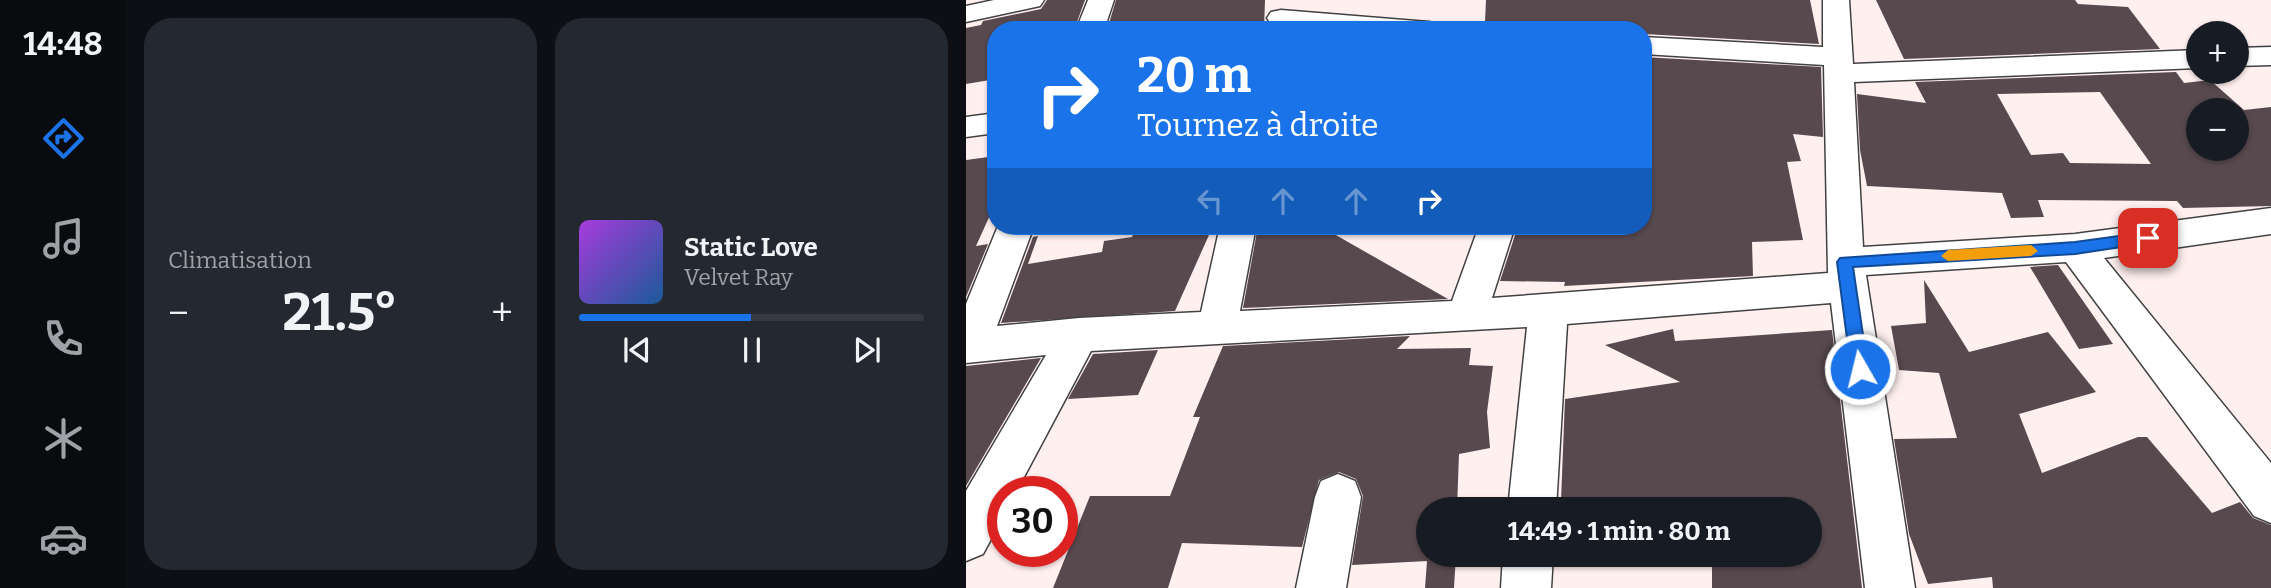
<!DOCTYPE html>
<html lang="fr">
<head>
<meta charset="utf-8">
<style>
	:root { --surface:#171b24; --page:#242831; --text:#f1f3f6; --muted:#9ea1a6; --line:#363941; --accent:#1a73e8 }
	body { margin:0; font-family:Bitter,serif; background:var(--page); color:var(--text); height:100vh; display:flex; flex-direction:column; font-size:26px; white-space:nowrap }
	* { box-sizing:border-box; margin:0 }
	p { font-size:23px; color:var(--muted) }
	.icon { flex:none; width:38px; height:38px; fill:none; stroke:currentColor; stroke-width:2; stroke-linecap:round; stroke-linejoin:round }
	.map { position:relative; flex:1; overflow:hidden }
	.sheet { display:flex; flex-direction:column; gap:18px; padding:18px; background:#0d0f14; width:840px }
	.sheet>* { flex:none }
	.banner { position:absolute; left:21px; top:21px; width:665px; height:214px; border-radius:28px; box-shadow:0 2px 5px #0004; background:#1a73e8; color:#fff; overflow:hidden }
	.fabs { position:absolute; left:1220px; top:21px; display:grid; gap:14px }
	.fabs a { display:grid; place-items:center; width:63px; height:63px; border-radius:50%; background:var(--surface); box-shadow:0 2px 5px #0004; font-size:35px }
	.speed { position:absolute; left:21px; top:476px; display:flex; gap:14px; font-size:35px; font-weight:700; text-align:center }
	.speed>* { display:grid; place-content:center; width:91px; height:91px; border-radius:50%; background:var(--surface); box-shadow:0 2px 5px #0004; line-height:1 }
	.speed .limit { border:10px solid #d22; background:#fff; color:#111 }
	.pin { position:absolute; display:grid; place-items:center; width:60px; height:60px; color:#fff; margin:-30px; border-radius:14px; box-shadow:0 4px 10px #0006 }
	.me { position:absolute; width:77px; margin:-38px; rotate:352deg; stroke-linejoin:round; filter:drop-shadow(0 0 5px #0008) }
	.turn { display:flex; align-items:center; gap:24px; height:147px; padding:0 35px; font-size:32px }
	.turn .icon { width:91px; height:91px; stroke-width:2.5 }
	.turn b { display:block; font-size:49px; line-height:60px }
	.lanes { display:flex; align-items:center; height:66px; padding:0 35px; background:#0003; justify-content:center; gap:35px; direction:ltr }
	.lanes .off { opacity:.35 }
	.big { font-size:52px; font-weight:700; line-height:1.1 }
	.sheet .widget { flex:1; display:flex; flex-direction:column; justify-content:center; gap:10px; min-width:0; padding:0 24px; border-radius:28px; background:var(--page) }
	.song { display:flex; align-items:center; gap:21px }
	.cover { width:84px; height:84px; border-radius:10px; background:linear-gradient(135deg,hsl(280 70% 55%),hsl(210 70% 35%)) }
	.played { height:7px; border-radius:4px; background:linear-gradient(90deg,var(--accent) 50%,var(--line) 50%) }
	.keys { display:flex; justify-content:space-around; direction:ltr }
	.heat { display:flex; justify-content:space-between; align-items:center; font-size:38px; direction:ltr }
	.sheet .tiles { flex:1; display:grid; gap:18px; grid-template-columns:repeat(2,1fr) }
	.trip { position:absolute; left:450px; top:497px; width:406px; height:70px; border-radius:35px; background:var(--surface); box-shadow:0 2px 5px #0004; font-weight:700; line-height:70px; text-align:center }
	main { display:flex; flex:1; min-height:0 }
	.menu { display:flex; flex-direction:column; width:126px; justify-content:space-around; align-items:center; background:#090b0e; color:var(--muted) }
	.menu .icon { width:49px; height:49px }
	.menu .on { color:var(--accent) }
	.menu b { font-size:32px; color:var(--text) }
	.map>svg:first-child { display:block }
	.building { fill:#57494e; fill-rule:evenodd }
	.lines { fill:none; stroke-linecap:round; stroke-linejoin:round }
	.minor-casing { stroke:#414141; stroke-width:3 }
	.minor { fill:#fff; fill-rule:evenodd }
	.route { fill:#1a73e8; stroke:#114b97; stroke-width:2 }
	.slow { fill:#f59e0b }
</style>
</head>
<body>
<main>
<nav class="menu">
<b>14:48</b>
<svg class="icon on" aria-label="directions" viewBox="0 0 24 24"><path d="M12 3l9 9-9 9-9-9zM9 14v-3h6M13 9l2 2-2 2"/></svg>
<svg class="icon" aria-label="music" viewBox="0 0 24 24"><path d="M9 18V5l10-2v13"/><circle cx="6" cy="18" r="3"/><circle cx="16" cy="16" r="3"/></svg>
<svg class="icon" aria-label="phone" viewBox="0 0 24 24"><path d="M5 4h4l2 5-3 2q2 4 5 5l2-3 5 2v4C11 20 4 13 5 4z"/></svg>
<svg class="icon" aria-label="climate" viewBox="0 0 24 24"><path d="M12 3v18M4 7l16 10M4 17L20 7"/></svg>
<svg class="icon" aria-label="car" viewBox="0 0 24 24"><path d="M5 17H2v-5l4-1 3-4h7l3 4 3 1v5h-3M9 17h6M6 11h13"/><circle cx="7" cy="17" r="2"/><circle cx="17" cy="17" r="2"/></svg>
</nav>
<section class="sheet">
<div class="tiles">
<div class="widget"><p>Climatisation</p>
<div class="heat"><a>−</a><b class="big">21.5°</b><a>+</a></div>
</div>
<div class="widget">
<div class="song"><i class="cover"></i><div><b>Static Love</b><p>Velvet Ray</p></div></div>
<div class="played"></div>
<div class="keys"><svg class="icon" aria-label="previous" viewBox="0 0 24 24"><path d="M18 5L8 12l10 7zM5 5v14"/></svg><svg class="icon" aria-label="pause" viewBox="0 0 24 24"><path d="M8 5v14M16 5v14"/></svg><svg class="icon" aria-label="next" viewBox="0 0 24 24"><path d="M6 5l10 7-10 7zM19 5v14"/></svg></div>
</div>
</div>
</section>
<div class="map">
<svg width="1305" height="588" viewBox="0 0 1305 588">
	<rect width="100%" height="100%" fill="#fff0ef"/>
	<path class="building" d="M81 0H119L108 30H30V79L0 84V28L15 25 17 21 75 9Z
		M150 0H299L298 30H141Z
		M520 0H844L853 44 678 34V30H599L519 22Z
		M910 0H1109L1112 4 1162 7 1194 49 938 59Z
		M677 57 855 67 857 137 827 134 835 161 821 162 837 240 786 242 787 276 598 286 599 282 534 281 552 226H677Z
		M1210 72 1218 83 1244 80 1278 110 1305 107V206L1217 208 1211 201 1072 200 1078 217 1045 218 1036 193 901 186 894 150 891 94 960 103 949 82ZM1134 92 1185 164 1104 163 1097 153 1065 155 1031 94ZM1232 110H1270V149H1232Z
		M30 156V202L10 246 22 244 0 297V160Z
		M170 226H247L209 311 35 323 67 237 72 236 62 264 136 252 138 241 166 237Z
		M292 226H354L482 299 277 308Z
		M1092 265 1147 344 1113 349 1064 267Z
		M958 280 1003 352 1082 332 1130 392 1053 414 1076 473 1172 437H1181L1246 513 1274 502 1287 518 1305 525V588H1027L1026 577 962 584 943 534 928 439 991 438 973 373 933 370 925 326 960 323Z
		M707 329 709 341 866 330 896 588H746V555H844V509H745V504L669 505 595 501 599 399 714 382 639 345Z
		M444 336 431 349 505 348 503 365 527 366 521 412 524 448 493 454 491 509H462V555H490L488 588H459L461 561 386 565 397 496 390 479 373 472 353 480 336 547 216 543 202 588H87L124 496H204L234 417H227L257 346Z
		M192 350 172 395 102 399 127 354Z
		M75 358 0 486V366Z"/>
	<g class="lines">
		<g class="minor-casing">
			<path id="minor" d="M28 0H78L74 6 0 22V6Z
				M122 0H148L138 30H110Z
				M857 0H883L887 64 1232 50V68L888 82 897 247 1109 234 1305 208V234L1138 258 1305 463V523L1288 516 1100 262 900 275 949 588H899L865 303 601 324 590 509H542L561 327 125 351 50 492H37V517L17 554 0 561V491L80 355 0 363V304L32 226H68L31 326 113 318 235 312 254 226H290L274 311 486 301 513 226H549L526 298 862 273 858 65 677 54V37L857 47Z
				M315 10 463 22 473 24 477 30H359L305 24 301 18 305 12Z
				M1305 47V65L1270 66V48Z
				M30 113V133L0 137V117Z
				M372 474 389 481 395 497 380 588H330L349 497 355 481Z
				M537 555H587L585 588H535Z"/>
		</g>
		<use href="#minor" class="minor"/>
	</g>
	<path class="route" d="M1182 232 1190 238 1188 242 1109 254 887 267 902 369 900 374 894 377 887 374 885 369 871 262 874 258 1109 242Z"/>
	<path class="slow" d="M1065 245 1072 251 1065 256 982 261 975 256 982 250Z"/>
</svg>
<div class="fabs">
<a>+</a>
<a>−</a>
</div>
<div class="speed"><div class="limit">30</div></div>
<div class="pin" style="left:1182px;top:238px;background:#d93025"><svg class="icon" aria-label="arrive" viewBox="0 0 24 24"><path d="M6 21V4h12l-3 4 3 4H6"/></svg></div>
<svg class="me" style="left:894px;top:369px" viewBox="-20 -20 40 40"><circle r="17" fill="#1a73e8" stroke="#fff" stroke-width="3"/><path d="M0-11L8 9 0 5-8 9z" fill="#fff"/></svg>
<div class="trip">14:49 · 1 min · 80 m</div>
<div class="banner">
<div class="turn"><svg class="icon" aria-label="right" viewBox="0 0 24 24"><path d="M7 20v-9h11M14 6l5 5-5 5"/></svg><div><b>20 m</b>Tournez à droite</div></div>
<div class="lanes"><svg class="icon off" aria-label="left" viewBox="0 0 24 24"><path d="M17 20v-9H6M10 6l-5 5 5 5"/></svg><svg class="icon off" aria-label="ahead" viewBox="0 0 24 24"><path d="M12 20V5M6 11l6-6 6 6"/></svg><svg class="icon off" aria-label="ahead" viewBox="0 0 24 24"><path d="M12 20V5M6 11l6-6 6 6"/></svg><svg class="icon" aria-label="right" viewBox="0 0 24 24"><path d="M7 20v-9h11M14 6l5 5-5 5"/></svg></div>
</div>
</div>
</main>
</body>
</html>
